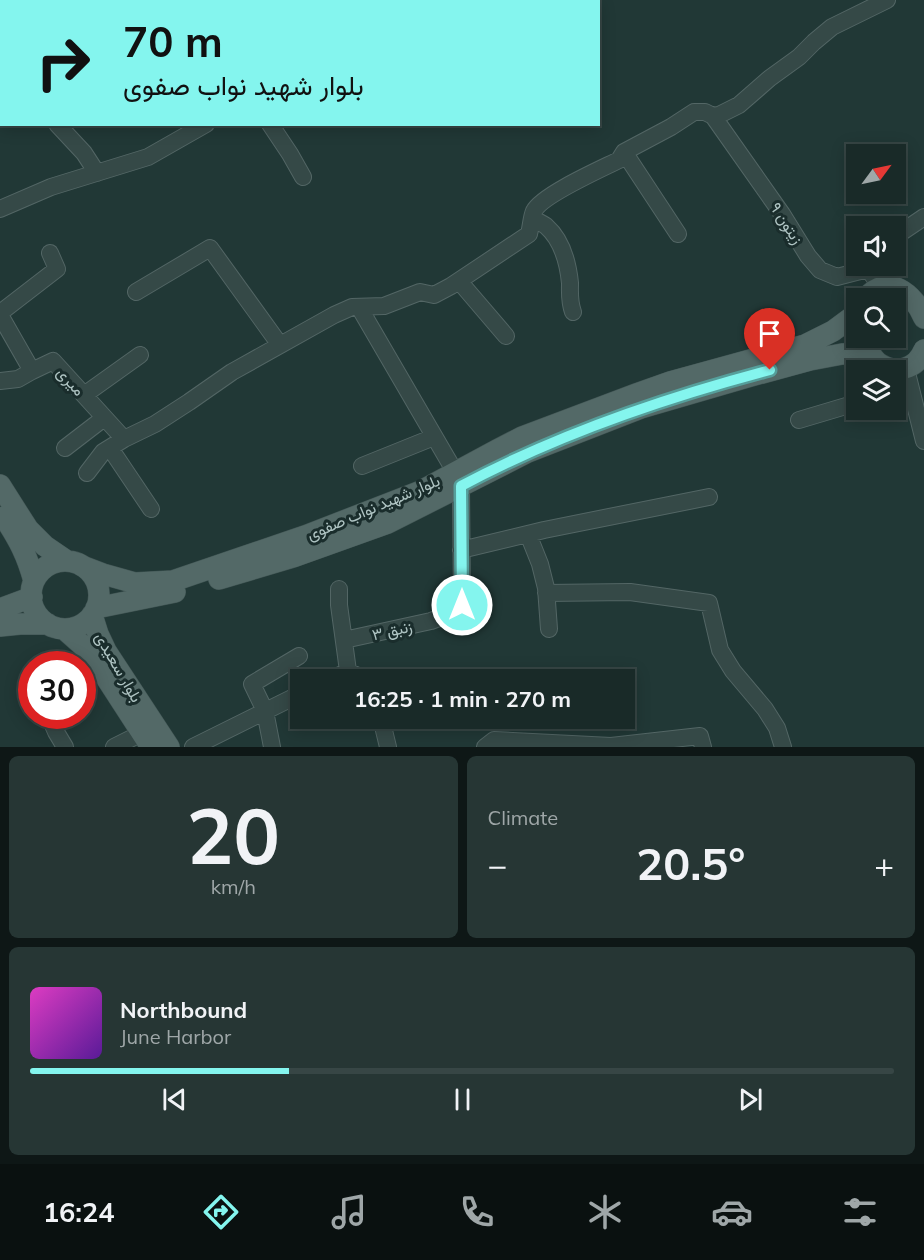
<!DOCTYPE html>
<html lang="en">
<head>
<meta charset="utf-8">
<style>
	:root { --surface:#192a28; --page:#263634; --text:#f1f3f6; --muted:#9fa7a8; --line:#374645; --accent:#84f5ee }
	body { margin:0; font-family:Mulish,Vazirmatn,sans-serif; background:var(--page); color:var(--text); height:100vh; display:flex; flex-direction:column; font-size:22px; white-space:nowrap }
	* { box-sizing:border-box; margin:0 }
	p { font-size:20px; color:var(--muted) }
	.icon { flex:none; width:33px; height:33px; fill:none; stroke:currentColor; stroke-width:2; stroke-linecap:round; stroke-linejoin:round }
	.map { position:relative; height:747px; overflow:hidden }
	.sheet { display:flex; flex-direction:column; gap:9px; padding:9px; background:#0e1716; flex:1 }
	.sheet>* { flex:none }
	.hud { position:absolute; left:0px; top:0px; width:600px; height:126px; box-shadow:0 3px 15px #0003,0 0 0 2px var(--line); background:#84f5ee; color:#111; overflow:hidden }
	.needle { width:39px; rotate:57deg }
	.buttons { position:absolute; left:846px; top:144px; display:grid; gap:12px }
	.buttons a { display:grid; place-items:center; width:60px; height:60px; border-radius:0px; background:var(--surface); box-shadow:0 3px 15px #0003,0 0 0 2px var(--line); font-size:30px }
	.speed { position:absolute; left:18px; top:651px; display:flex; gap:12px; font-size:30px; font-weight:700; text-align:center }
	.speed>* { display:grid; place-content:center; width:78px; height:78px; border-radius:50%; background:var(--surface); box-shadow:0 3px 15px #0003,0 0 0 2px var(--line); line-height:1 }
	.speed .limit { border:9px solid #d22; background:#fff; color:#111 }
	.pin { position:absolute; display:grid; place-items:center; width:51px; height:51px; color:#fff; margin:-62px -26px; border-radius:50% 50% 50% 0; rotate:-45deg; box-shadow:0 0 6px #0007 }
	.pin .icon { rotate:45deg }
	.me { position:absolute; width:66px; margin:-33px; rotate:0deg; stroke-linejoin:round; filter:drop-shadow(0 0 4px #0008) }
	.turn { display:flex; align-items:center; gap:21px; height:126px; padding:0 24px; font-size:27px }
	.turn .icon { width:78px; height:78px; stroke-width:2.5 }
	.turn b { display:block; font-size:42px; line-height:51px }
	.big { font-size:45px; font-weight:700; line-height:1.1 }
	.sheet .tile { flex:1; display:flex; flex-direction:column; justify-content:center; gap:9px; min-width:0; padding:0 21px; border-radius:9px; background:var(--page) }
	.sheet .dial { align-items:center; gap:0 }
	.dial b { font-size:78px; line-height:1 }
	.song { display:flex; align-items:center; gap:18px }
	.cover { width:72px; height:72px; border-radius:9px; background:linear-gradient(135deg,hsl(310 70% 55%),hsl(270 70% 35%)) }
	.played { height:6px; border-radius:3px; background:linear-gradient(90deg,var(--accent) 30%,var(--line) 30%) }
	.keys { display:flex; justify-content:space-around; direction:ltr }
	.heat { display:flex; justify-content:space-between; align-items:center; font-size:33px; direction:ltr }
	.sheet .tiles { flex:1; display:grid; gap:9px; grid-template-columns:1fr 1fr }
	.tile:last-child { grid-column:span 2 }
	.trip { position:absolute; left:290px; top:669px; width:345px; height:60px; border-radius:0px; background:var(--surface); box-shadow:0 3px 15px #0003,0 0 0 2px var(--line); font-weight:700; line-height:60px; text-align:center }
	.menu { display:flex; height:96px; justify-content:space-around; align-items:center; background:#0a1110; color:var(--muted) }
	.menu .icon { width:42px; height:42px }
	.menu .selected { color:var(--accent) }
	.menu b { font-size:27px; color:var(--text) }
	.map>svg:first-child { display:block }
	.lines { fill:none; stroke-linecap:round; stroke-linejoin:round }
	.minor-casing { stroke:#536665; stroke-width:18 }
	.major-casing { stroke:#415554; stroke-width:22 }
	.minor { stroke:#354947; stroke-width:16 }
	.major { stroke:#536967; stroke-width:21 }
	.route-casing { stroke:#569f9b; stroke-width:15 }
	.route { stroke:#84f5ee; stroke-width:10 }
	.labels { text-anchor:middle; stroke-width:6; stroke-linejoin:round; paint-order:stroke }
	.street-label { font-size:16px; fill:#b0c5c4; stroke:#1a2d2c }
</style>
</head>
<body>
<div class="map">
<svg width="924" height="747" viewBox="0 0 924 747">
	<rect width="100%" height="100%" fill="#213836"/>
	<g class="lines">
		<g class="minor-casing">
			<path id="minor" d="M115 0 116 2
				M198 0 199 2
				M356 2 358 0
				M0 20 2 23
				M713 116 782 214 808 256 820 270 837 277 868 269 881 287
				M57 124 84 153 97 173
				M270 124 290 154 303 177
				M624 152 678 234
				M0 209 51 187 148 157 206 124
				M533 219C537 221 542 223 546 226 562 240 568 263 570 283 570 294 569 301 573 312
				M896 236 924 217
				M459 281 506 336
				M136 292 210 248 280 345
				M359 307 455 472
				M0 313 57 269 50 253
				M0 315 32 371 53 361 124 439
				M906 369 924 441
				M0 381 18 379 32 371
				M896 391 910 386
				M84 395 140 355
				M799 420 856 403
				M65 448 104 418
				M110 448 151 509
				M362 466 434 437
				M87 473 103 452 124 439 155 424 189 402 232 372 334 315 352 307 384 306 420 292 434 295 451 286 529 234C531 227 531 218 534 211 542 195 601 169 619 160L624 152 671 127 694 112H705L713 116 719 115 739 105 770 78 799 57 814 42 832 27 887 0
				M528 534 540 564 546 588 549 629
				M461 550 544 530 709 497
				M339 589V605L348 671
				M546 593 630 592 709 603 720 650 733 671 765 709 777 728 783 747
				M344 640 431 621 452 613 462 605 461 486
				M348 671 365 680
				M330 680 348 671
				M49 716 56 732 65 747
				M381 718 388 747
				M114 747 142 733
				M193 747 300 694
				M272 747 265 711 252 684 299 656
				M485 747 494 740 611 746 700 736 703 747"/>
		</g>
		<g class="major-casing">
			<path id="major" d="M866 298C888 272 914 294 924 318
				M862 338C866 347 870 355 877 362 894 375 916 370 924 350
				M0 485 28 529 45 546 67 561
				M4 517C19 540 27 555 34 581
				M31 595a34 34 0 1 1 68 0a34 34 0 1 1-68 0Z
				M82 566 103 574 135 583 173 581 305 536 421 491 497 450 522 437 636 394 670 382 805 345 833 331 856 314
				M219 579 293 557 388 523 528 452 641 408 751 376 810 360 842 354 870 353
				M96 608 175 592
				M0 609 32 597
				M92 615 98 634 106 651 169 747
				M0 626 20 624H48
				M64 629 82 645 94 659 151 747"/>
		</g>
		<use href="#minor" class="minor"/>
		<use href="#major" class="major"/>
	</g>
	<g class="lines">
		<g class="route-casing">
			<path id="route" d="M462 605 461 486C558 434 664 398 770 370"/>
		</g>
		<use href="#route" class="route"/>
	</g>
	<g class="labels">
		<g class="street-label">
			<text transform="translate(787 223) rotate(57)" y="6">زیتون ۹</text>
			<text transform="translate(71 381) rotate(48)" y="6">میری</text>
			<text transform="translate(373 507) rotate(-23)" y="6">بلوار شهید نواب صفوی</text>
			<text transform="translate(392 630) rotate(-13)" y="6">زنبق ۳</text>
			<text transform="translate(119 667) rotate(60)" y="6">بلوار سعیدی</text>
		</g>
	</g>
</svg>
<div class="buttons">
<a><svg class="needle" viewBox="-14 -14 28 28"><path d="M0-13l5 13h-10z" fill="#e53935"/><path d="M0 13l5-13h-10z" fill="#9fa7a8"/></svg></a>
<a><svg class="icon" aria-label="sound" viewBox="0 0 24 24"><path d="M4 9h4l5-4v14l-5-4H4zM17 9q2 3 0 6"/></svg></a>
<a><svg class="icon" aria-label="search" viewBox="0 0 24 24"><circle cx="10" cy="10" r="6"/><path d="M15 15l6 6"/></svg></a>
<a><svg class="icon" aria-label="layers" viewBox="0 0 24 24"><path d="M12 4l9 5-9 5-9-5zM3 14l9 5 9-5"/></svg></a>
</div>
<div class="speed"><div class="limit">30</div></div>
<div class="pin" style="left:770px;top:370px;background:#d93025"><svg class="icon" aria-label="arrive" viewBox="0 0 24 24"><path d="M6 21V4h12l-3 4 3 4H6"/></svg></div>
<svg class="me" style="left:462px;top:605px" viewBox="-20 -20 40 40"><circle r="17" fill="#84f5ee" stroke="#fff" stroke-width="3"/><path d="M0-11L8 9 0 5-8 9z" fill="#fff"/></svg>
<div class="trip">16:25 · 1 min · 270 m</div>
<div class="hud">
<div class="turn"><svg class="icon" aria-label="right" viewBox="0 0 24 24"><path d="M7 20v-9h11M14 6l5 5-5 5"/></svg><div><b>70 m</b>بلوار شهید نواب صفوی</div></div>
</div>
</div>
<section class="sheet">
<div class="tiles">
<div class="tile dial"><b>20</b><p>km/h</p></div>
<div class="tile"><p>Climate</p>
<div class="heat"><a>−</a><b class="big">20.5°</b><a>+</a></div>
</div>
<div class="tile">
<div class="song"><i class="cover"></i><div><b>Northbound</b><p>June Harbor</p></div></div>
<div class="played"></div>
<div class="keys"><svg class="icon" aria-label="previous" viewBox="0 0 24 24"><path d="M18 5L8 12l10 7zM5 5v14"/></svg><svg class="icon" aria-label="pause" viewBox="0 0 24 24"><path d="M8 5v14M16 5v14"/></svg><svg class="icon" aria-label="next" viewBox="0 0 24 24"><path d="M6 5l10 7-10 7zM19 5v14"/></svg></div>
</div>
</div>
</section>
<nav class="menu">
<b>16:24</b>
<svg class="icon selected" aria-label="directions" viewBox="0 0 24 24"><path d="M12 3l9 9-9 9-9-9zM9 14v-3h6M13 9l2 2-2 2"/></svg>
<svg class="icon" aria-label="music" viewBox="0 0 24 24"><path d="M9 18V5l10-2v13"/><circle cx="6" cy="18" r="3"/><circle cx="16" cy="16" r="3"/></svg>
<svg class="icon" aria-label="phone" viewBox="0 0 24 24"><path d="M5 4h4l2 5-3 2q2 4 5 5l2-3 5 2v4C11 20 4 13 5 4z"/></svg>
<svg class="icon" aria-label="climate" viewBox="0 0 24 24"><path d="M12 3v18M4 7l16 10M4 17L20 7"/></svg>
<svg class="icon" aria-label="car" viewBox="0 0 24 24"><path d="M5 17H2v-5l4-1 3-4h7l3 4 3 1v5h-3M9 17h6M6 11h13"/><circle cx="7" cy="17" r="2"/><circle cx="17" cy="17" r="2"/></svg>
<svg class="icon" aria-label="filters" viewBox="0 0 24 24"><path d="M4 7h16M4 17h16"/><circle cx="9" cy="7" r="2"/><circle cx="15" cy="17" r="2"/></svg>
</nav>
</body>
</html>
